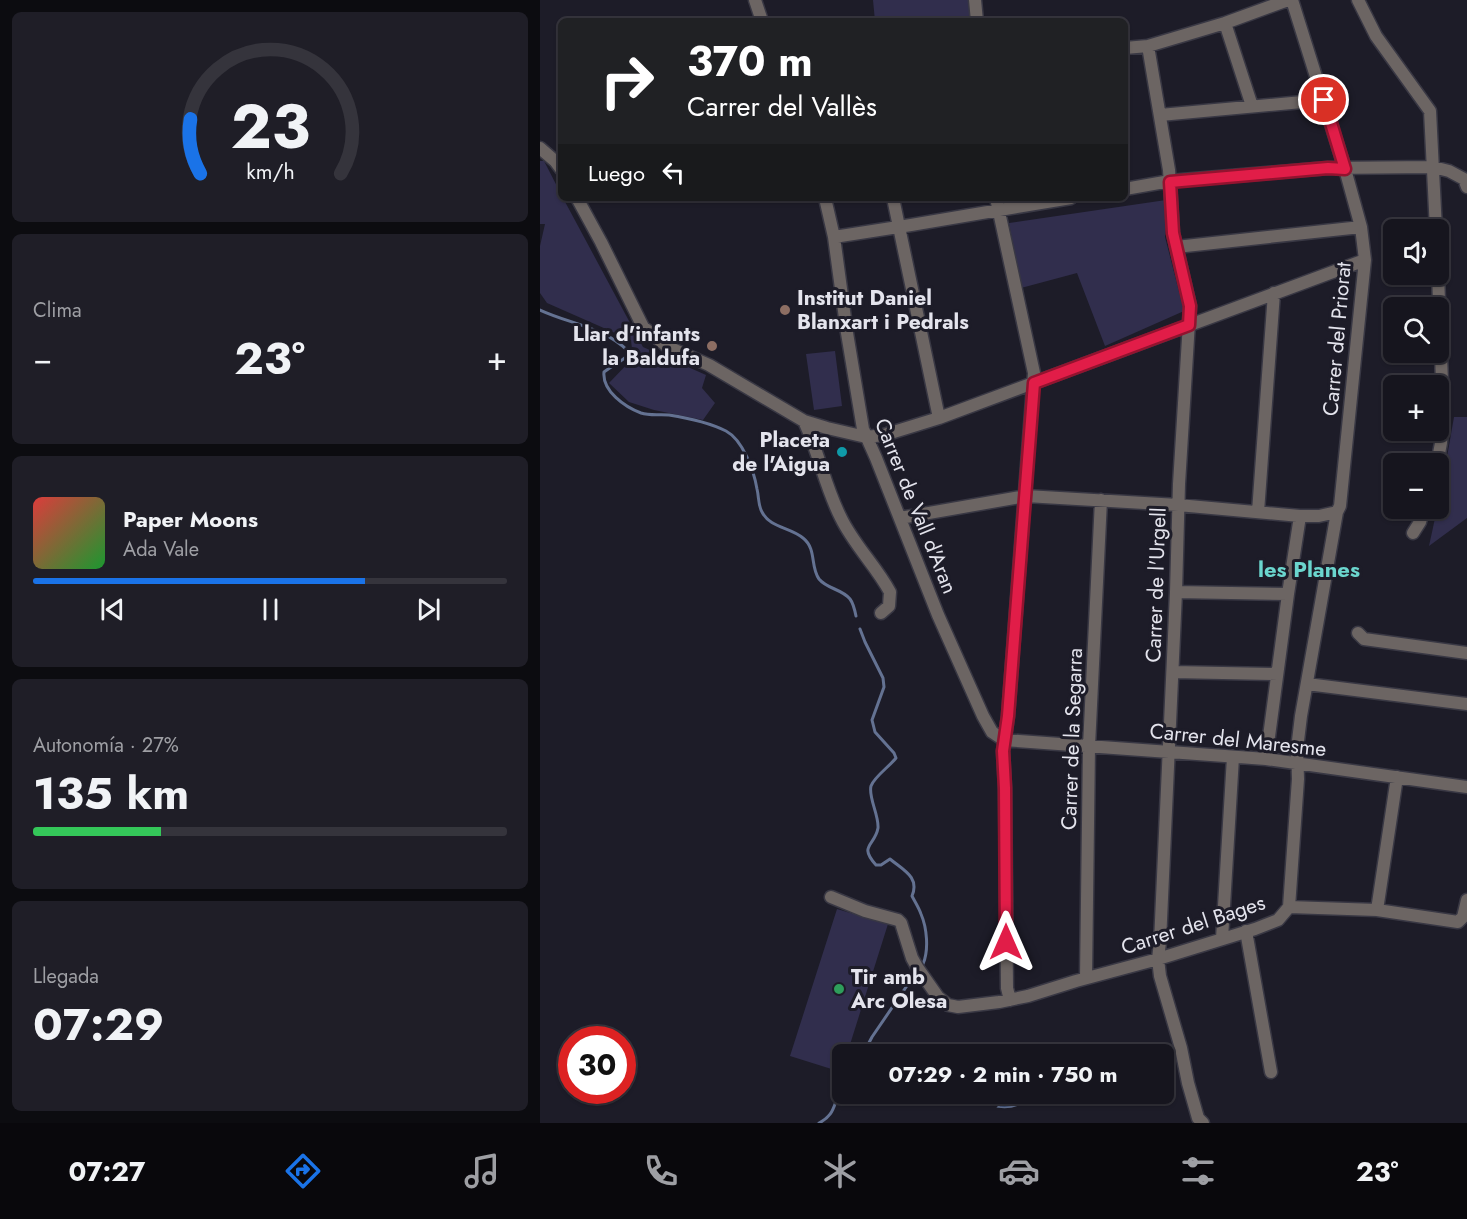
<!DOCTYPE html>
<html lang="es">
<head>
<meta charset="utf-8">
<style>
	:root { --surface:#16151e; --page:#1f1e27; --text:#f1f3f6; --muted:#9e9fa4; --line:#35343c; --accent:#1a73e8 }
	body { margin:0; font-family:Jost,sans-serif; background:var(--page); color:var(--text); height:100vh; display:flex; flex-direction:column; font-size:22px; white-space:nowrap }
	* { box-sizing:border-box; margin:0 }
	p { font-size:20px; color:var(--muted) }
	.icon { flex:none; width:33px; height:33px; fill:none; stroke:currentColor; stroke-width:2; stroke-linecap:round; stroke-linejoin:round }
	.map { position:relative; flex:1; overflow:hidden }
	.sheet { display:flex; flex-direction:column; gap:12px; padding:12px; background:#0c0c10; width:540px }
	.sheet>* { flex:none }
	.guide { position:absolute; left:18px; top:18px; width:570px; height:183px; border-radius:9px; box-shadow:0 2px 4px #0004,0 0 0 2px var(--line); background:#202124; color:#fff; overflow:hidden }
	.buttons { position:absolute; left:843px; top:219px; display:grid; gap:12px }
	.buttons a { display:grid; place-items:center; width:66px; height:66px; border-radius:9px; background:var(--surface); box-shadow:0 2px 4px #0004,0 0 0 2px var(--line); font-size:30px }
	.speed { position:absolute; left:18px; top:1026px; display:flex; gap:12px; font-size:30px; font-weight:700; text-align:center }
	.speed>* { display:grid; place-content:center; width:78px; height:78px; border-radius:50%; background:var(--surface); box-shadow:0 2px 4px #0004,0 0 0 2px var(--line); line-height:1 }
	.speed .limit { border:9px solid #d22; background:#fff; color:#111 }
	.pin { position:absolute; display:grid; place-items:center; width:51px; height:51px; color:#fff; margin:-26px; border:3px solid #fff; border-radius:50%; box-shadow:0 2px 6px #0007 }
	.me { position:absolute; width:66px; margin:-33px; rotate:0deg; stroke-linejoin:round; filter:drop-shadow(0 0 4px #0008) }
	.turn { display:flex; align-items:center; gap:21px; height:126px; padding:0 30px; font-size:27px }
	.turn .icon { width:78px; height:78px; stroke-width:2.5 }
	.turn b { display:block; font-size:42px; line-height:51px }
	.then { display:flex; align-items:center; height:57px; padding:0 30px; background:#0003; gap:12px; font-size:22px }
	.big { font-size:45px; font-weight:700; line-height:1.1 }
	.sheet .card { flex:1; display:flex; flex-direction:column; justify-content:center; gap:9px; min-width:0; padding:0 21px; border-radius:9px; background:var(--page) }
	.sheet .dial { align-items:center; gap:0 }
	.dial svg { height:156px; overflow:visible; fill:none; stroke:var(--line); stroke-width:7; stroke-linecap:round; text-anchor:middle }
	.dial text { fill:var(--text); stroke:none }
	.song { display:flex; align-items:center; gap:18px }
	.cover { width:72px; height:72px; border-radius:9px; background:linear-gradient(135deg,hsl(0 70% 55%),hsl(130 70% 35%)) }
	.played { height:6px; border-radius:3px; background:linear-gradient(90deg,var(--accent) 70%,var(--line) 70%) }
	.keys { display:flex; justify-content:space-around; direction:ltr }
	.heat { display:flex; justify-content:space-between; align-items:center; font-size:33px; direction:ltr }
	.charge { height:9px; border-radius:4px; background:linear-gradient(90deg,#34c759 27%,var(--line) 0) }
	.trip { position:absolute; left:292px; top:1044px; width:342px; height:60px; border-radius:9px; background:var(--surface); box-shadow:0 2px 4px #0004,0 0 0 2px var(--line); font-weight:700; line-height:60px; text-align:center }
	.tab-bar { display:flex; height:96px; justify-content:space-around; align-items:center; background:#09080c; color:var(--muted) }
	.tab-bar .icon { width:42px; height:42px }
	.tab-bar .active { color:var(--accent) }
	.tab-bar b { font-size:27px; color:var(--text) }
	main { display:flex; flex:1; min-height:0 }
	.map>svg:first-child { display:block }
	.green { fill:#312e4d }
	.water { fill:#2d416b; stroke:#647292; stroke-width:1.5 }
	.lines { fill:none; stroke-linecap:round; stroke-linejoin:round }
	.stream { stroke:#647292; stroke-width:3 }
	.minor-casing { stroke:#393844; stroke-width:15 }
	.minor { stroke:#6c6563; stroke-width:12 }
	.route-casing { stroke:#92132f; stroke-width:15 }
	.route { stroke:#e11d48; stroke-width:10 }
	.education-dot { fill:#8d6e63; stroke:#1d1c28; stroke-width:2 }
	.culture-dot { fill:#0f9aa8; stroke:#1d1c28; stroke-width:2 }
	.leisure-dot { fill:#2e9e5b; stroke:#1d1c28; stroke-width:2 }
	.labels { text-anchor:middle; stroke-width:6; stroke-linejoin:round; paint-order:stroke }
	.poi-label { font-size:21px; font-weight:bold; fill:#e4e4ed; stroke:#1d1c28; text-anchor:start }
	.street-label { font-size:21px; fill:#e4e4ed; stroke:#1d1c28 }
	.neighbourhood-label { font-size:22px; font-weight:bold; fill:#6bd6ce; stroke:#1d1c28 }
</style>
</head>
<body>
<main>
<section class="sheet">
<div class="card dial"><svg viewBox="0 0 100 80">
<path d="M14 69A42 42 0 1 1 86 69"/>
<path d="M14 69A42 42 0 0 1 9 41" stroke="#1a73e8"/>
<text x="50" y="56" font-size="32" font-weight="700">23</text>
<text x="50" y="72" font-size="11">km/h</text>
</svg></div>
<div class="card"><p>Clima</p>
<div class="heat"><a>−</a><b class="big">23°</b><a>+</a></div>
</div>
<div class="card">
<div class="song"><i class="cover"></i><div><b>Paper Moons</b><p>Ada Vale</p></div></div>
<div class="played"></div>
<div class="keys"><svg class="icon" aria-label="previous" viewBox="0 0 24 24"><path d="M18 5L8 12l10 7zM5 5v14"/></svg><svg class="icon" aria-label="pause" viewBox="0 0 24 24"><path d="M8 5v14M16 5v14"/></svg><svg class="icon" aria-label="next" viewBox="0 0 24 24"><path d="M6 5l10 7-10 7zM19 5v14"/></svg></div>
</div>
<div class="card"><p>Autonomía · 27%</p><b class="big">135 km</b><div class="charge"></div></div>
<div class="card"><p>Llegada</p><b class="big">07:29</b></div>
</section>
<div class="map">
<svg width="927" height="1123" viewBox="0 0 927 1123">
	<rect width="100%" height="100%" fill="#1d1c28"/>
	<path class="green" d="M333 0H430L432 21H335Z
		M0 161H4L21 194V198H23L103 347 166 375 162 388 175 403 163 420 114 410 89 402 69 383 93 358 91 340 7 303 0 293V246L5 224H0Z
		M626 200 625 237 644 311 565 346 537 273 481 288 469 223Z
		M295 351 302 406 274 410 266 354Z
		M914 417H927V518L889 546 897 509 898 508Z
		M297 909 348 924 307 1054H303V1066L301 1072 250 1056Z"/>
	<path class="water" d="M428 1044 438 1050 440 1054H405L404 1051Z
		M461 1046C468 1045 474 1046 481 1049L480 1054H444L451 1049Z
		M439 1094H463L452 1104 444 1099Z
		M471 1094H492C483 1105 472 1109 458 1107Z"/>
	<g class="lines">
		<path class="stream" d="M0 310C30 324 64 327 88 351V355C81 362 72 366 64 372 62 391 85 407 101 413 110 416 120 414 129 415 148 418 168 422 186 431 203 440 214 471 217 489 219 497 218 505 222 512 230 528 250 527 263 538 277 549 270 567 279 579 287 589 302 589 310 599 313 603 315 611 316 616
			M320 629 325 642 343 678 344 687 332 720 335 732 354 753 356 758C350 766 334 777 331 786 328 797 339 815 338 828 335 846 318 845 336 865H341L350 859C363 870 380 877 372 896 375 902 379 908 381 914 387 928 389 950 383 964
			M323 1054 332 1037 375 974
			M279 1123C297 1114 292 1103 303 1088"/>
		<g class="minor-casing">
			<path id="minor" d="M215 0 222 21
				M435 0 437 21
				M818 0 836 36 890 111 896 230
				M685 23 712 106
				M608 46 629 170 633 233 650 306 639 484 636 592 620 942 618 959 620 976 641 1048 648 1083 658 1118 663 1123
				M585 48 608 46 685 23 748 0
				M620 115 784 100
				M0 148 15 161 21 169
				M585 189 630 181 788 168 893 167 909 171 924 179 927 187
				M37 198 61 242 103 327 128 347 169 365 264 421 287 428 326 437 344 435 399 418 825 260
				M285 198 294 237 307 333 323 429 336 458 398 615 443 716 452 732 464 740
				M353 198 399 418
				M456 198 494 373 468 716 463 751 465 788 467 988 470 1000
				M294 237 371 225 531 198
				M636 247 821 227
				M264 421C279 453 285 487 301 518 314 545 336 566 350 592L349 606 341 613
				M897 464 901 443 903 409 898 274
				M718 512 734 293
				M360 518 486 496 638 505 760 516H779L797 512
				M873 533 880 522 884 508
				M636 592 748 594
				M818 633 824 639 927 653
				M633 672 737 674
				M767 684 927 704
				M464 740 726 759 927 787
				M726 759 748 594 760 516
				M291 897 325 911 358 920 361 923 372 958 377 967 398 997 408 1005 418 1007 459 1002 488 996 536 981 618 959 715 929 738 920 749 907 837 910 918 922 923 917 927 900
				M749 907 758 779 757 749 761 716 797 512 800 506 825 260 821 227 805 169 752 0
				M837 910 857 777
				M706 931 731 1072
				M682 939 693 757
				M546 978 549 746 561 500"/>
		</g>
		<use href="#minor" class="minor"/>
	</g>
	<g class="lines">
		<g class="route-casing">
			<path id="route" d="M466 942 465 788 463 751 468 716 494 383 649 325 650 306 633 233 630 182 788 168 805 169 784 100"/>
		</g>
		<use href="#route" class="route"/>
	</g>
	<g class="education-dot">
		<circle cx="245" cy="310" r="6"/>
		<circle cx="172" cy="346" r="6"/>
	</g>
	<circle class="culture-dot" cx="302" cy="452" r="6"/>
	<circle class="leisure-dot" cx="299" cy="989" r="6"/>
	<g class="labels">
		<g class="poi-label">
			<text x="257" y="305">Institut Daniel<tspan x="257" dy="24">Blanxart i Pedrals</tspan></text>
			<text x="160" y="341" text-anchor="end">Llar d'infants<tspan x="160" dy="24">la Baldufa</tspan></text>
			<text x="290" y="447" text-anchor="end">Placeta<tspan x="290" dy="24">de l'Aigua</tspan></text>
			<text x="311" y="984">Tir amb<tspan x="311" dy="24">Arc Olesa</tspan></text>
		</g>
		<g class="street-label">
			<text transform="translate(797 339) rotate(-85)" y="7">Carrer del Priorat</text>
			<text transform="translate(376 506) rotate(68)" y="7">Carrer de Vall d'Aran</text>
			<text transform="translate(616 585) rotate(-88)" y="7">Carrer de l'Urgell</text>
			<text transform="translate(532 739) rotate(-88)" y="7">Carrer de la Segarra</text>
			<text transform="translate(698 740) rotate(6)" y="7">Carrer del Maresme</text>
			<text transform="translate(653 925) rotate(-18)" y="7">Carrer del Bages</text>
		</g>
		<g class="neighbourhood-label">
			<text x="769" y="577">les Planes</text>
		</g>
	</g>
</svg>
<div class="buttons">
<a><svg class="icon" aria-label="sound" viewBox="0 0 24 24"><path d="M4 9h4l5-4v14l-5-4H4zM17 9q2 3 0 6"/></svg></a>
<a><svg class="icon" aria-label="search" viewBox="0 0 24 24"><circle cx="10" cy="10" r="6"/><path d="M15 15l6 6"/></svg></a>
<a>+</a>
<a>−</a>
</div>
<div class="speed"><div class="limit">30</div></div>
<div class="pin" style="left:784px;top:100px;background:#d93025"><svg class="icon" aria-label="arrive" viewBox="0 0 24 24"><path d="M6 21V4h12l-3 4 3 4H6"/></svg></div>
<svg class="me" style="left:466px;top:942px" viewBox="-20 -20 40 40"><path d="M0-17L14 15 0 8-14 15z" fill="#e11d48" stroke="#fff" stroke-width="4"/></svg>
<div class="trip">07:29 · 2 min · 750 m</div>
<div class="guide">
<div class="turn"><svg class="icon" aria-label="right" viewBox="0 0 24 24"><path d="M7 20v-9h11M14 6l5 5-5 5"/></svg><div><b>370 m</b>Carrer del Vallès</div></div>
<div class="then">Luego<svg class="icon" aria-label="left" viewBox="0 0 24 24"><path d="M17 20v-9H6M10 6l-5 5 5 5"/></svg></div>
</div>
</div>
</main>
<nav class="tab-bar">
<b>07:27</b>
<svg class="icon active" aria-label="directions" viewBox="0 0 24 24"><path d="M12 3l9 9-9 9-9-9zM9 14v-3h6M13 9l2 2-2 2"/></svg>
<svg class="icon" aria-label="music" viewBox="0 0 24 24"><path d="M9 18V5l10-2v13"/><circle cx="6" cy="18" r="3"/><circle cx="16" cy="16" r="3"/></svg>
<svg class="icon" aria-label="phone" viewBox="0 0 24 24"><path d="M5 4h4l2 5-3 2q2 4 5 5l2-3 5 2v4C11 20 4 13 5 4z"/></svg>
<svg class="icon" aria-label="climate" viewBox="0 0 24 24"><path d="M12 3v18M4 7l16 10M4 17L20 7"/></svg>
<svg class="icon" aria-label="car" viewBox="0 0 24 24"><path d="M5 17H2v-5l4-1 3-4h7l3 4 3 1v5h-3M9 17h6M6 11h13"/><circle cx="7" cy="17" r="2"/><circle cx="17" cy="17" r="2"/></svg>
<svg class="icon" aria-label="filters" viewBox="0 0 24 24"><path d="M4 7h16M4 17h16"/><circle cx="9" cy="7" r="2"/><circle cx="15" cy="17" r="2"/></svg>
<b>23°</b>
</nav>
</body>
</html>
